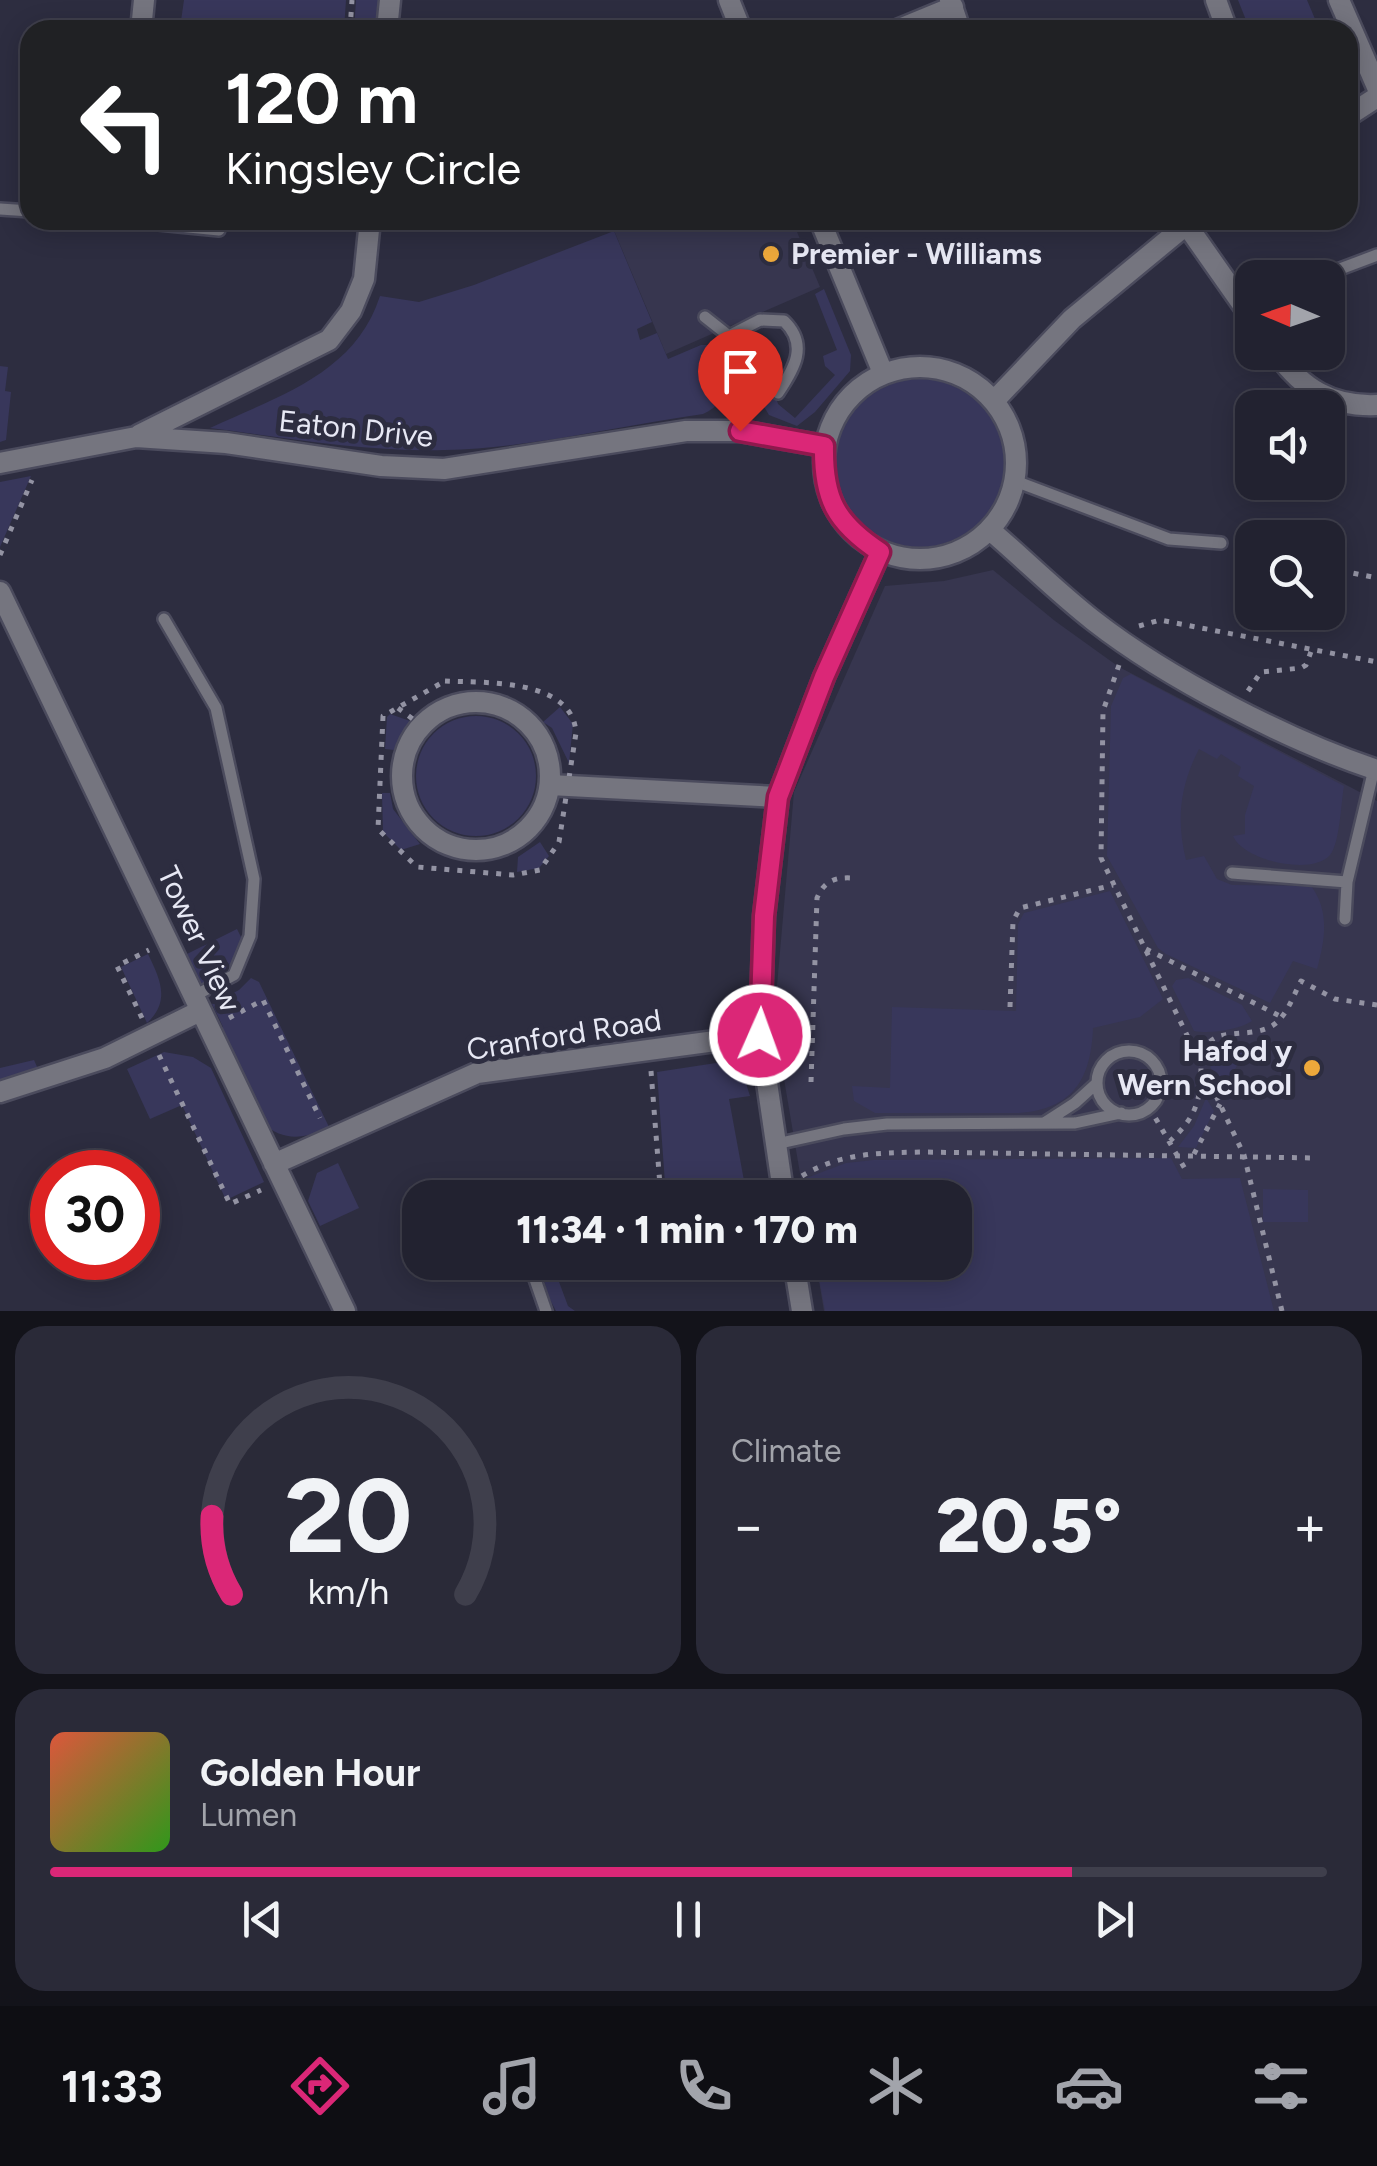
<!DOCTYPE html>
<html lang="en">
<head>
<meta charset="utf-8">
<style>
	:root { --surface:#222230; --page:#2a2a38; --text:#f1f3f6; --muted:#a2a4ab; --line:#3f3f4c; --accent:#db2777 }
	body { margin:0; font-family:Figtree,sans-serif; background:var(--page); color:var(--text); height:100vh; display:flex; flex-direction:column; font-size:38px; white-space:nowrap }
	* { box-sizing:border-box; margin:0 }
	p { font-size:32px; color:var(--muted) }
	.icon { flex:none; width:55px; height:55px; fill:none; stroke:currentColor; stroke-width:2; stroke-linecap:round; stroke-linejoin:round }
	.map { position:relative; height:1311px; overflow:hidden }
	.panel { display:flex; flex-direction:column; gap:15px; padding:15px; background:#13131a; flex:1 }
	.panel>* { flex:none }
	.hud { position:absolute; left:20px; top:20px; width:1338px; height:210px; border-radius:30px; box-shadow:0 5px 25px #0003,0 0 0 2px var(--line); background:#202124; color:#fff; overflow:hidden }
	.needle { width:65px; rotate:272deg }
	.fabs { position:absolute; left:1235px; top:260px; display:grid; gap:20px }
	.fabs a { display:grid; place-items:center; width:110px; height:110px; border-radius:20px; background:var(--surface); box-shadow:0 5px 25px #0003,0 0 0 2px var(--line); font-size:50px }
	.speed { position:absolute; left:30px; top:1150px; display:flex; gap:20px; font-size:50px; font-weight:700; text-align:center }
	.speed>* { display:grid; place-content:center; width:130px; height:130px; border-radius:50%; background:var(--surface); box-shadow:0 5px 25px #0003,0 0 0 2px var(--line); line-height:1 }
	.speed .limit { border:15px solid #d22; background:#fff; color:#111 }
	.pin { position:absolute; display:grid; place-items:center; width:85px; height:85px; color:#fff; margin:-102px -42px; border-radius:50% 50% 50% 0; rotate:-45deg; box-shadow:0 0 10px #0007 }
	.pin .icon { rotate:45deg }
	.me { position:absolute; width:110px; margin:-55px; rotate:2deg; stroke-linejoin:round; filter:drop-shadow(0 0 8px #0008) }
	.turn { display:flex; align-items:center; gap:35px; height:210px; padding:0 40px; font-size:45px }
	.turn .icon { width:130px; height:130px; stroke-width:2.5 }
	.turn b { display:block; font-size:70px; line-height:85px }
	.big { font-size:75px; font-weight:800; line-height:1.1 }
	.panel .widget { flex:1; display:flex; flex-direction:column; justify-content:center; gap:15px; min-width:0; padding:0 35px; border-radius:30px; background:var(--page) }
	.panel .dial { align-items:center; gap:0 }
	.dial svg { height:260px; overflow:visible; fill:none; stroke:var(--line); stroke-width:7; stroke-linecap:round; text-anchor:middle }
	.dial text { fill:var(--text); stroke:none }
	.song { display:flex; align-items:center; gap:30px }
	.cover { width:120px; height:120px; border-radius:15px; background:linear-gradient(135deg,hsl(10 70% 55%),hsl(110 70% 35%)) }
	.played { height:10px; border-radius:5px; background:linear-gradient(90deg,var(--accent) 80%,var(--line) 80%) }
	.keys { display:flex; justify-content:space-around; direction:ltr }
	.heat { display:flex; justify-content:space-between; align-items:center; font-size:55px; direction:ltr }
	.panel .tiles { flex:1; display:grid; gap:15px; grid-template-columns:1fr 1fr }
	.widget:last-child { grid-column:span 2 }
	.trip { position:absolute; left:402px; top:1180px; width:570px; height:100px; border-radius:30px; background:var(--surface); box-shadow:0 5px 25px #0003,0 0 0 2px var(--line); font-weight:800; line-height:100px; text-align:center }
	.tabs { display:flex; height:160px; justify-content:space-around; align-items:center; background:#0e0e13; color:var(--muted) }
	.tabs .icon { width:70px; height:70px }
	.tabs .on { color:var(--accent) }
	.tabs b { font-size:45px; color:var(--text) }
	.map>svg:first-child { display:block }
	.built { fill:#37364f }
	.green { fill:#38375b }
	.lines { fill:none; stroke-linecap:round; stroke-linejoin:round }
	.service-casing { stroke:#4b4b5d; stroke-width:16 }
	.minor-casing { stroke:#4b4b5d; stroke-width:25 }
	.path { stroke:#9393a3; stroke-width:5; stroke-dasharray:5 8; stroke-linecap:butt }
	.service { stroke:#75757f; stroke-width:11 }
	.minor { stroke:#75757f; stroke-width:20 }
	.route-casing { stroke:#8e194d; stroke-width:25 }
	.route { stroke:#db2777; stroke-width:18 }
	.poi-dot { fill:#eda83b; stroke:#2d2d40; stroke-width:4 }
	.labels { text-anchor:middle; stroke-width:10; stroke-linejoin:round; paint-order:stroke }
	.poi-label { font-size:30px; font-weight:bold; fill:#e7e8f4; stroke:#2d2d40; text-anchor:start }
	.street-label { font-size:30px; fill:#e7e8f4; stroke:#2d2d40 }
</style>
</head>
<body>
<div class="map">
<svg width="1377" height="1311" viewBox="0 0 1377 1311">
	<rect width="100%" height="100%" fill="#2d2d40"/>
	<path class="built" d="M613 220H792L820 287 666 354 610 221Z
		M993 570 1055 621 1119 667 1377 801V1311H824L816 1263 955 1262V1198L804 1197 774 1020 794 792 885 586 944 581Z"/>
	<path class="green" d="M184 0H346L344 30H227L189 26 188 30H158V19L181 21Z
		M356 0H383L380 30H354Z
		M1238 0H1307L1315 19 1327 23 1330 30H1250Z
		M614 231 652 322 637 329 640 340 657 333 668 359 701 345H709C734 364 732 402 703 414 617 426 532 448 445 450 366 452 288 438 210 428 278 396 355 374 380 296L419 302 474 285Z
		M824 289 851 355 850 371 815 412 797 426 769 415 758 397 768 399 775 394 778 404 795 418 835 375 825 366 823 356 837 350 815 294Z
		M0 366 8 367 5 391 11 392 6 440 0 442Z
		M836 463a84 84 0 1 1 168 0a84 84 0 1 1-168 0Z
		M31 476 0 547V482Z
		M1131 674 1344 786C1341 802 1340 843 1330 855 1312 876 1244 861 1233 836L1245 834V815L1254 786 1238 776 1241 767 1221 754 1217 759 1199 749C1180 786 1176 820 1186 860L1204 856 1217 879 1232 885 1311 886C1330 911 1325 940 1317 969L1293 961 1270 1003 1166 954 1158 948 1107 856 1111 706 1123 678Z
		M560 707 573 724 569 763 552 728 543 722Z
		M390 714 413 722 394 750 385 749 387 717Z
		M416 776a60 60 0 1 1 120 0a60 60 0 1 1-120 0Z
		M382 793H390L393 809 420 844 401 850 383 832Z
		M540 842 549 856 539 868 517 872 518 857Z
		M1110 891 1163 999 1140 1017 1093 1028C1091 1078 1074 1109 1019 1113H875L854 1101 852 1086 890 1088 892 1007 1016 1011 1018 924 1024 913Z
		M237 929 242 939 230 973 202 987 187 954Z
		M148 954C160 979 171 1001 147 1023L121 967Z
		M251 978 259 982 329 1127C305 1139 283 1142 263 1123L217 1030 223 1027 212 1004 239 990Z
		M1188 978 1242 1005 1252 1021C1238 1030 1211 1034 1194 1031L1172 986 1176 980Z
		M1235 1042 1247 1047 1219 1099 1209 1061Z
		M164 1052 193 1057 211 1068 264 1182 226 1200 182 1105 150 1119 127 1069Z
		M34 1060 38 1069 0 1081V1068Z
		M716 1063 732 1065 743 1074 750 1096 729 1099 747 1197H666L657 1072Z
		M1206 1098 1214 1111 1196 1148 1178 1147 1194 1126Z
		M1171 1158 1182 1179 1240 1178 1274 1311H825L816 1263 955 1262V1198L805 1197 801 1180 846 1163 874 1160Z
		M338 1163 359 1208 320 1226 308 1201 317 1173Z
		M1263 1189 1308 1190V1222H1263Z
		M540 1263H552L568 1306 575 1311H556L548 1296Z
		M671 1263V1262L771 1263 672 1270Z"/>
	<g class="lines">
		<g class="service-casing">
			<path id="service" d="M0 209 30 211
				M118 220 219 230
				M1316 278 1377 255
				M705 317 729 336 737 357 740 431
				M729 336 760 320 784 321C809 345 794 369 778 393
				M1015 481 1169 539 1221 543
				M164 619 216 708 254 879 250 936 234 975 194 996
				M1232 873 1347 882
				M1345 919 1347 882 1374 769
				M1097 1083a32 32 0 1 1 64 0a32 32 0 1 1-64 0Z
				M1044 1123 1075 1103 1097 1083
				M776 1144 844 1129 887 1124 1075 1123 1121 1113
				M529 1262 546 1311"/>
		</g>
		<g class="minor-casing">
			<path id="minor" d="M729 0 741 30
				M950 0 960 30
				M1216 0 1227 30
				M1339 0 1377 87
				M141 30 144 0
				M387 30 390 0
				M897 30 953 7
				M1348 116 1377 97
				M820 220 883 373
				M1186 224 1252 318
				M1276 352C1302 389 1332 407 1377 405
				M824 463a96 96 0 1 1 192 0a96 96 0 1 1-192 0Z
				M994 401 1072 319 1192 220
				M139 435 329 340 351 311 364 279 370 220
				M0 463 136 437 226 443 381 466 444 469 686 431H740L824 446
				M990 530C1025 560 1058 593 1094 621 1167 678 1289 741 1377 770
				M0 592 345 1311
				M402 776a74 74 0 1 1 148 0a74 74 0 1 1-148 0Z
				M550 785 778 797
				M0 1092 105 1058 200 1011
				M274 1164 477 1073 760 1035
				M784 1198 760 1035 764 916 778 797 824 677 880 552
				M794 1262 802 1311"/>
		</g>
		<path class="path" d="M350 30 352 0
			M0 555 32 480
			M1328 568 1377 578
			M1139 626 1160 620 1377 662
			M1119 665 1103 711 1101 858 1201 1064C1201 1100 1197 1116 1170 1141
			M445 681C484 683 573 678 576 733L559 842 540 870 513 875 417 867 378 829 383 716Z
			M1248 691 1261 672 1301 668 1306 665 1312 649
			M398 708 422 726
			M1146 949 1282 1017
			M1010 1007 1013 921 1020 908 1113 885
			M142 1018 117 966 149 950
			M229 1018 263 1000 320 1118
			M159 1055 230 1204 261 1190
			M651 1071 661 1198
			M811 1082 817 898C824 881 835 877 852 878
			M1149 1107 1188 1174
			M1194 1154 1220 1104
			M802 1176C840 1153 877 1153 921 1152L1317 1158
			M666 1262 667 1277 771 1266
			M1282 1311 1244 1155 1201 1064C1204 1018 1251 1044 1276 1023 1288 1013 1294 994 1301 981L1335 999 1377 1005"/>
		<use href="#service" class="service"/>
		<use href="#minor" class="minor"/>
	</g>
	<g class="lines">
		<g class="route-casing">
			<path id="route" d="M740 431 824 446C823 499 836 523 880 552L824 677 778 797 764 916 760 1035"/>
		</g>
		<use href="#route" class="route"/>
	</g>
	<g class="poi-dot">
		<circle cx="771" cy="254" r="10"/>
		<circle cx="1312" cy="1068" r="10"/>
	</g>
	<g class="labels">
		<g class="poi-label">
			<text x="791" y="264">Premier - Williams</text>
			<text x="1292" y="1061" text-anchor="end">Hafod y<tspan x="1292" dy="34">Wern School</tspan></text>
		</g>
		<g class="street-label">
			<text transform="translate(356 429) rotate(6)" y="10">Eaton Drive</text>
			<text transform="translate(199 939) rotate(65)" y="10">Tower View</text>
			<text transform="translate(564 1035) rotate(-9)" y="10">Cranford Road</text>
		</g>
	</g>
</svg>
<div class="fabs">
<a><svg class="needle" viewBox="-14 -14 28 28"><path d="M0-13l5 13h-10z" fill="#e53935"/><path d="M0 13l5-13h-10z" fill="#a2a4ab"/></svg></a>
<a><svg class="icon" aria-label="sound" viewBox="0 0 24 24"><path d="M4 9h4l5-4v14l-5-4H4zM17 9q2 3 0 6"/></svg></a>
<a><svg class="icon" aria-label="search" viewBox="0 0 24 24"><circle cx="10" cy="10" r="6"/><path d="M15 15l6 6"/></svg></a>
</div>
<div class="speed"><div class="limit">30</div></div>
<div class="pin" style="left:740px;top:431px;background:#d93025"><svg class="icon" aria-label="arrive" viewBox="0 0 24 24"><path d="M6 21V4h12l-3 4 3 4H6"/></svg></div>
<svg class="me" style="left:760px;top:1035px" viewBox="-20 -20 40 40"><circle r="17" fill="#db2777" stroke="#fff" stroke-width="3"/><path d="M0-11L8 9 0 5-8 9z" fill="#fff"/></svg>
<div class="trip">11:34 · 1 min · 170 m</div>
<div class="hud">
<div class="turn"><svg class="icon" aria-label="left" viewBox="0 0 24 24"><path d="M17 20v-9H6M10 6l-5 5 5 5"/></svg><div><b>120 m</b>Kingsley Circle</div></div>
</div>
</div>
<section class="panel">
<div class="tiles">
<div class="widget dial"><svg viewBox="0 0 100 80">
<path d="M14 69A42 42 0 1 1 86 69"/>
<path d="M14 69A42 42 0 0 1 8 45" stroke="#db2777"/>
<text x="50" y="56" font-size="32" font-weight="700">20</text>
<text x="50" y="72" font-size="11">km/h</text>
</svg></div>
<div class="widget"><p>Climate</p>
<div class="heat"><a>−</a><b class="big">20.5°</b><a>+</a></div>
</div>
<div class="widget">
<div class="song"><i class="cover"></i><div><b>Golden Hour</b><p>Lumen</p></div></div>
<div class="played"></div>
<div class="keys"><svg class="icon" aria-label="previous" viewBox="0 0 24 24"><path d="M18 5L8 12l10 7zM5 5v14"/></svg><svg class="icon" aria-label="pause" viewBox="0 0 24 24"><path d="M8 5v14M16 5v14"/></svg><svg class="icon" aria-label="next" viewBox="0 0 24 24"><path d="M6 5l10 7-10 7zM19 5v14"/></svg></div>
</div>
</div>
</section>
<nav class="tabs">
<b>11:33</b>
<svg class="icon on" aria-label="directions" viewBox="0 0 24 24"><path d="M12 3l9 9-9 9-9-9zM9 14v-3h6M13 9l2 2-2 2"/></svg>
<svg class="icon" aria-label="music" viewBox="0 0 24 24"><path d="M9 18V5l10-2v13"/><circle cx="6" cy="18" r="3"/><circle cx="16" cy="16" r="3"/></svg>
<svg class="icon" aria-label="phone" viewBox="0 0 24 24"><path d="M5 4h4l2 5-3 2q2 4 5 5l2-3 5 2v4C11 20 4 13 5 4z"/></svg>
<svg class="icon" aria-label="climate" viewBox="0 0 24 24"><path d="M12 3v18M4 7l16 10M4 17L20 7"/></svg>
<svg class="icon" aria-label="car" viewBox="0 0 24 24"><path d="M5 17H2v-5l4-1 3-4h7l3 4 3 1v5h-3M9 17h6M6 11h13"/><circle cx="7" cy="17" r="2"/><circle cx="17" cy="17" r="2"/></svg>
<svg class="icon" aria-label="filters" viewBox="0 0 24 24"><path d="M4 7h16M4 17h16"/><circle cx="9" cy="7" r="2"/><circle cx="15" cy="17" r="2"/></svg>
</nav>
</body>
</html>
